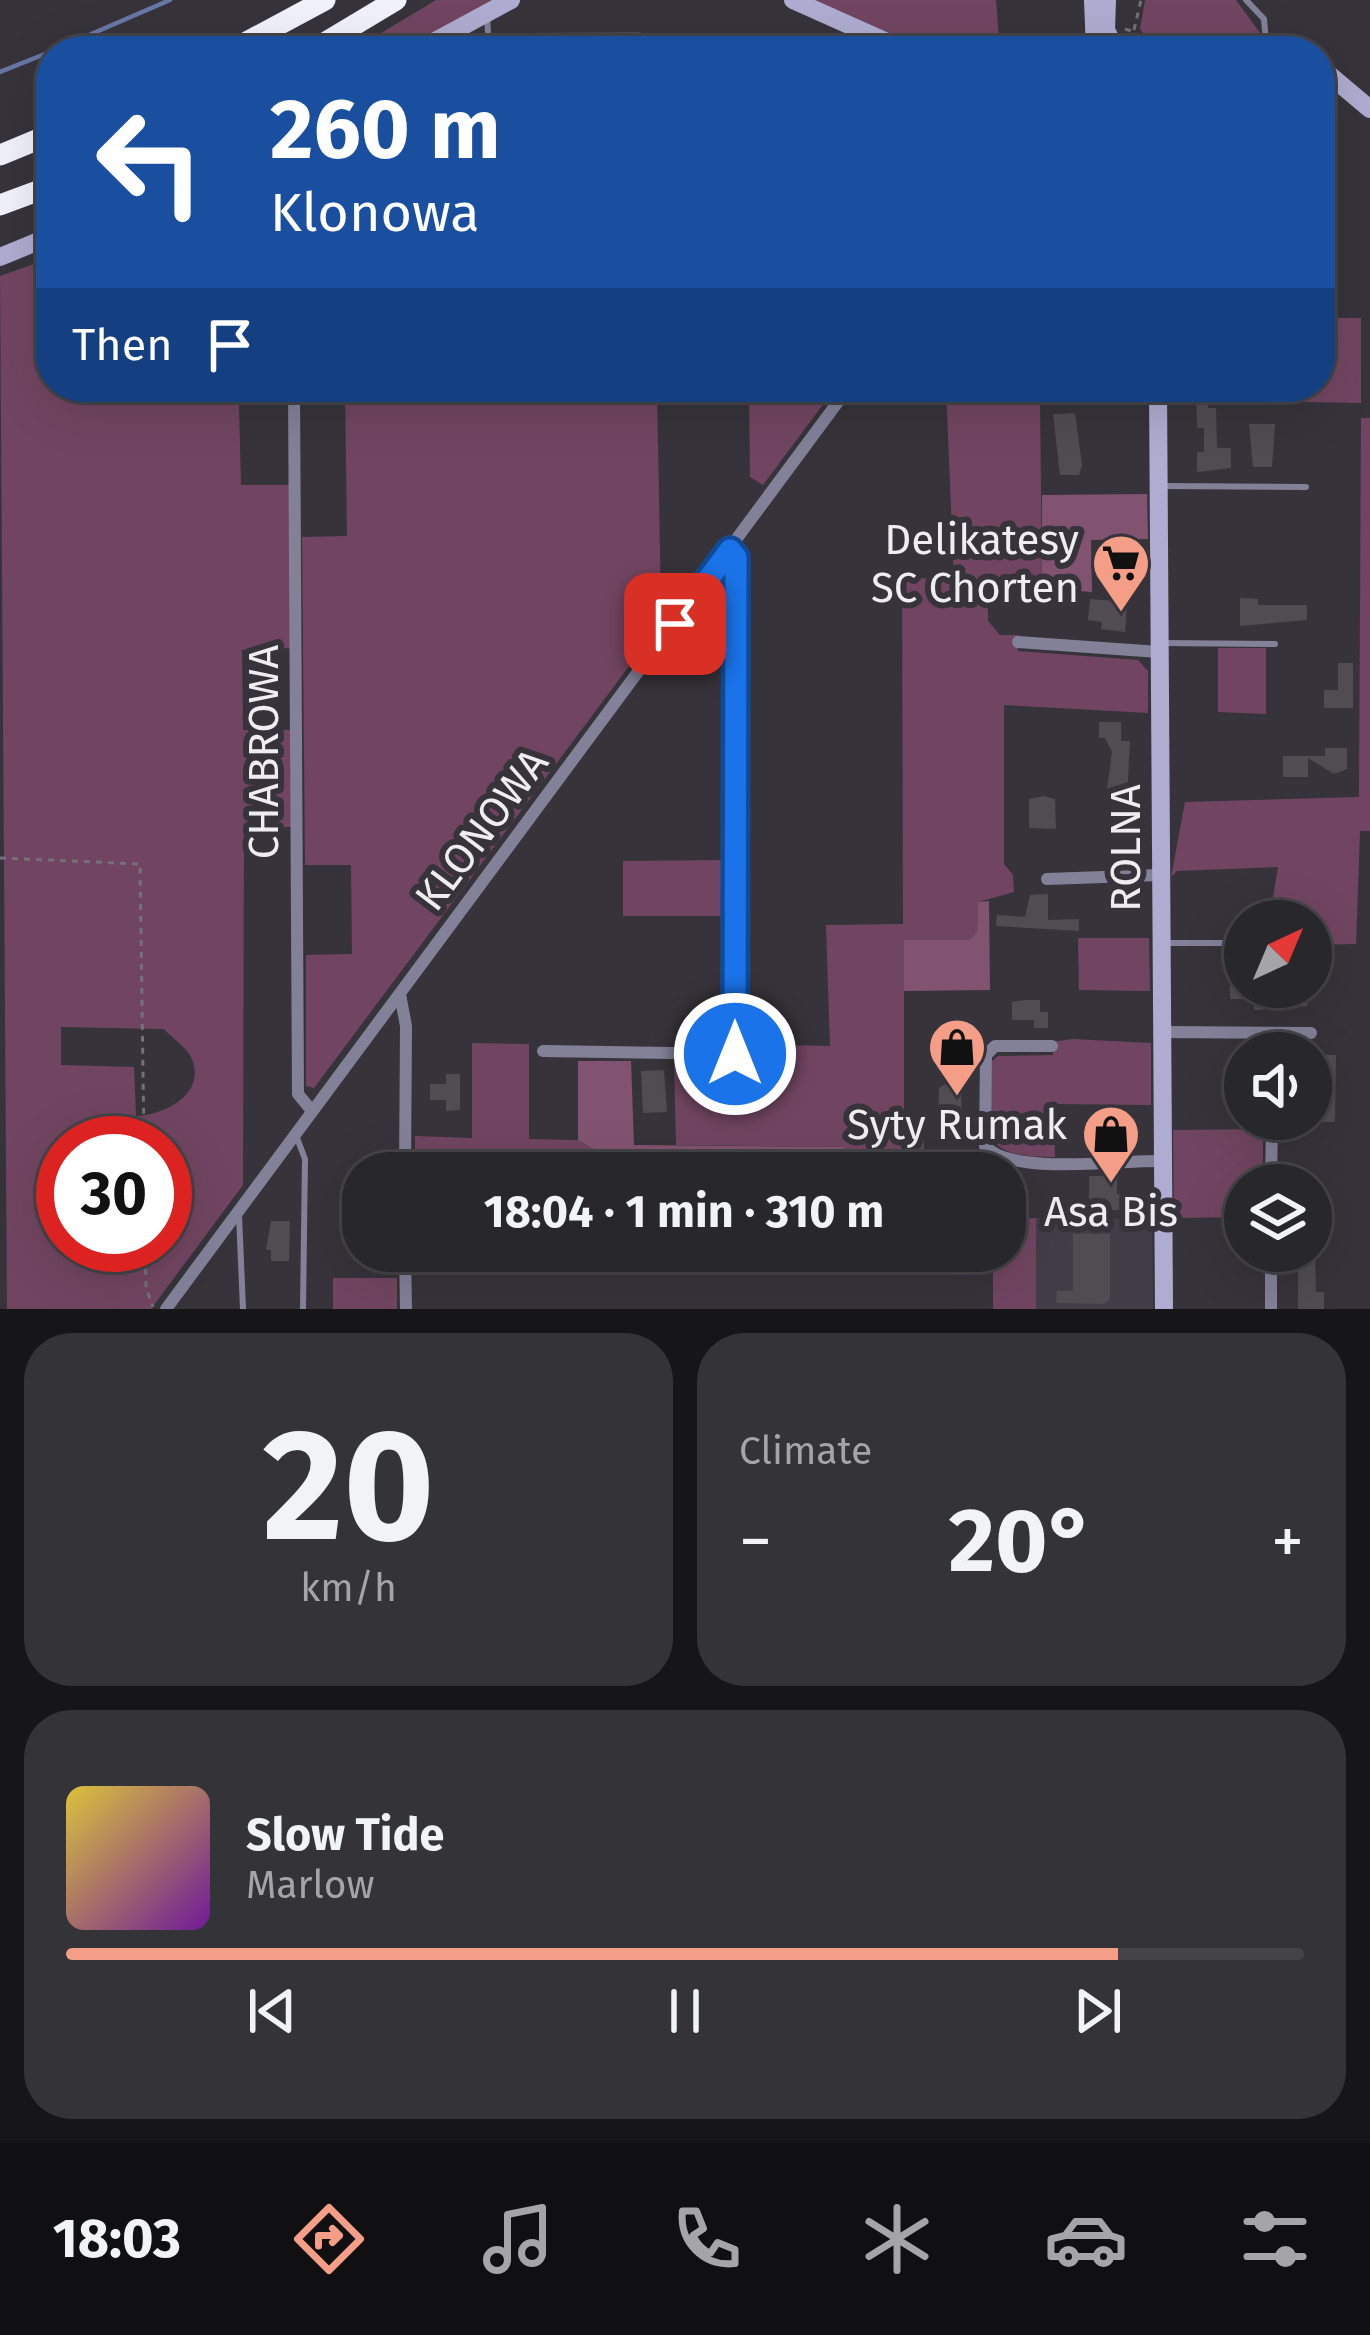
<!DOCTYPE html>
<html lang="en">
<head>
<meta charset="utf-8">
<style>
	:root { --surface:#28272c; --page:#343338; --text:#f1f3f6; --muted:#a5a5a9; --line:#444448; --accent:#f49e87 }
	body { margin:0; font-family:"Fira Sans",sans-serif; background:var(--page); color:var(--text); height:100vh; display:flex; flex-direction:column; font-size:45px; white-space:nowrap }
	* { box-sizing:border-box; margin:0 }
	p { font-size:39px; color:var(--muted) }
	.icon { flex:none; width:66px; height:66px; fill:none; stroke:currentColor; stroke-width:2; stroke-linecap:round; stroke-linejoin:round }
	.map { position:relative; height:1309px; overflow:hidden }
	.details { display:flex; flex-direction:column; gap:24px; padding:24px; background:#161518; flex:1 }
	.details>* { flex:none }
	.guide { position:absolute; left:36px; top:36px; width:1299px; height:366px; border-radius:48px; box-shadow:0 12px 48px #0002,0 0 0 3px var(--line); background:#1a4fa0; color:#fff; overflow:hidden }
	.needle { width:78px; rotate:44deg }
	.buttons { position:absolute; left:1224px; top:900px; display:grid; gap:24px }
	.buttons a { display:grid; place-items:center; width:108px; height:108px; border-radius:50%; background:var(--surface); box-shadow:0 12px 48px #0002,0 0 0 3px var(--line); font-size:60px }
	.speed { position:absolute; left:36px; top:1116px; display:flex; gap:24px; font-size:60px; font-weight:700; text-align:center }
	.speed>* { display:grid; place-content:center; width:156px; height:156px; border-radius:50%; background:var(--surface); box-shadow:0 12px 48px #0002,0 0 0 3px var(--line); line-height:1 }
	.speed .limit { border:18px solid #d22; background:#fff; color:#111 }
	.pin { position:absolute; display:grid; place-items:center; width:102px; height:102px; color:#fff; margin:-51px; border-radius:24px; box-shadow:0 6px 18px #0006 }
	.me { position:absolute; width:132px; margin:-66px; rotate:0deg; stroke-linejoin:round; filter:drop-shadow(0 0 9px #0008) }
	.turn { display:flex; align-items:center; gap:42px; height:252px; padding:0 36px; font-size:54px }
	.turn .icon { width:156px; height:156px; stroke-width:2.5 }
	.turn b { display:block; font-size:84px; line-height:102px }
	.then { display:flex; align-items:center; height:114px; padding:0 36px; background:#0003; gap:24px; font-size:45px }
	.big { font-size:90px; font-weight:700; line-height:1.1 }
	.details .card { flex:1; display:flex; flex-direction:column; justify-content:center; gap:18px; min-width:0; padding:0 42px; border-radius:48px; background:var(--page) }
	.details .dial { align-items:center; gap:0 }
	.dial b { font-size:156px; line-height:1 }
	.song { display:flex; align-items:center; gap:36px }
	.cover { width:144px; height:144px; border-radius:18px; background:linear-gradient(135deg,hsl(50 70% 55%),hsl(280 70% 35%)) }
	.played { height:12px; border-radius:6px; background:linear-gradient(90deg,var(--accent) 85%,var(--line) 85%) }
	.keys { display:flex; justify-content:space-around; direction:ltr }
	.heat { display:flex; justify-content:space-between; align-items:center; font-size:66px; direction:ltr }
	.details .tiles { flex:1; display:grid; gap:24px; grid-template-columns:1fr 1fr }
	.card:last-child { grid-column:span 2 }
	.trip { position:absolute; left:342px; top:1152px; width:684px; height:120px; border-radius:48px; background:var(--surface); box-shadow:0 12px 48px #0002,0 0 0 3px var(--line); font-weight:700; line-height:120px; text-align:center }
	.tab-bar { display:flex; height:192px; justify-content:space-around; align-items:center; background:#101012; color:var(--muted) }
	.tab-bar .icon { width:84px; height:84px }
	.tab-bar .current { color:var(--accent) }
	.tab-bar b { font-size:54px; color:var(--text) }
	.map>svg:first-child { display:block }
	.built { fill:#423d47 }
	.green { fill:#714561; fill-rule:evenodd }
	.forest { fill:#825370 }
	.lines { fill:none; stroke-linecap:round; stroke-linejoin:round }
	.stream { stroke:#6877a6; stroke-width:4.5 }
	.building { fill:#514c51 }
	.path { stroke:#737177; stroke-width:3; stroke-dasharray:6 6; stroke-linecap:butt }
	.lane { stroke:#838198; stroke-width:6 }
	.street { stroke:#838198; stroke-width:12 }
	.secondary { stroke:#aeacd0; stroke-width:18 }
	.highway { stroke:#f1f1fc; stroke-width:21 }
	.route-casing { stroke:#114b97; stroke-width:30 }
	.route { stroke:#1a73e8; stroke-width:21 }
	.labels { text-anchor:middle; stroke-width:12; stroke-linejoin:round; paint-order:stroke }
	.poi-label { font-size:42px; fill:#efedf1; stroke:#36343a }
	.street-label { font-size:42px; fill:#efedf1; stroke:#36343a }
</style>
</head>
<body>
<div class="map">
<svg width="1370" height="1309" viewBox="0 0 1370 1309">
	<rect width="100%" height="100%" fill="#36343a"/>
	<path class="built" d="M1036 1218 1152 1219 1153 1309H1036Z"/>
	<path class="green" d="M436 0H494L405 51H351Z
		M813 0H996L1000 51 982 36 964 51H925Z
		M1145 0H1236L1260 33C1231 40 1157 58 1140 29Z
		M51 258V387H284L285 403 239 404 241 485H291L292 648 242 650 243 730H290L291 827 244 828 243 1185 151 1309H7L0 276ZM61 1027 164 1029C171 1037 186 1047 191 1057 208 1094 164 1115 136 1116L134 1067 61 1065ZM63 1143H165V1245H63Z
		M1320 318H1361V403L1237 401V387H1320Z
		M345 387H836L763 485 750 477 749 389 657 390 661 607 668 614 314 1088 306 1086V955L352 954 351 865H305L302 537 347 536Z
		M946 387H963L964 400 1040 399 1042 588 988 584V621L1000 635H1019L1018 651 1138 660 1148 671V713L1004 705V864L1013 875 1014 892 978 902 977 934 969 940 904 941V1173H845L843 1147 676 1145 674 1062H745L746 1044 830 1046 826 925 903 924 902 577 954 580Z
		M1361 418H1370V831H1360L1356 944 1311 945V921H1269L1278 867 1177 871 1171 877 1185 802 1359 797Z
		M1218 648H1266V714L1218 712Z
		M725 860V916H623V861Z
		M1078 938H1149L1150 991 1079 990Z
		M1072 1039 1151 1043V1105L1054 1104 1055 1157C971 1157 990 1131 992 1061L998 1056 1053 1055V1042Z
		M472 1043 529 1044V1139L578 1140 633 1173H415V1136L472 1138Z
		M1263 1129V1185H1245V1217L1174 1218 1173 1130Z
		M1036 1218V1309H993V1251H1005V1219Z
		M413 1251H904L905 1271 412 1265Z
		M333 1278H397V1309H333Z"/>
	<path class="forest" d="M1147 494 1148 539 1091 540 1092 592 1042 588V495Z
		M989 901 990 990 904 991V940H969L977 933 978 902Z
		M578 1061H631L634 1145 844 1147 845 1173H633L578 1140Z"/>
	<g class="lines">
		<path class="stream" d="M52 51 170 0
			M0 72 50 52
			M820 402 831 387"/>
	</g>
	<path class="building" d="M641 32 642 51H529V33Z
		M1196 387H1208V408H1216L1217 448H1231V468L1197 472V452H1204V428H1197Z
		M1075 413 1082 465 1079 475H1060L1053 414Z
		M1249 424H1275L1272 467H1253Z
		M1240 598 1258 599V605H1307V620L1240 626Z
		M1090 599 1127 602 1125 632 1101 629 1102 622 1088 620Z
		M275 654 276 699H257V655Z
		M1338 663H1353V708H1324V690H1338Z
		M1099 722H1121V741H1130L1127 798H1113V789H1107L1112 752 1105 738H1099Z
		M1325 748H1347V769L1334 774 1308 758V777H1283V756H1325Z
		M1044 796 1055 799 1056 829 1029 828V799Z
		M1048 894V920L1079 919V931L996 926 997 915 1025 917 1030 895Z
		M1230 985 1309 991 1307 1006 1254 1010V999H1230Z
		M1025 1000H1040V1012H1048V1028H1034V1020H1012V1002Z
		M1315 1055H1336L1335 1122H1313L1311 1099H1324L1323 1077H1311Z
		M664 1070 667 1112 643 1113 641 1071Z
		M446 1074H460V1110L446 1111V1100H430V1084H446Z
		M945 1084 961 1087 962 1123 938 1120 939 1088Z
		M1094 1115 1119 1116V1145L1090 1140Z
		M910 1123H924V1149H934V1173H916V1163H910Z
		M1089 1176H1117V1194L1127 1195V1210H1089Z
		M271 1221H290L289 1261H271V1250H266Z
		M1073 1234H1110V1299L1104 1304 1056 1303 1057 1291H1073Z
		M1298 1255H1315L1316 1292H1324V1309H1298Z"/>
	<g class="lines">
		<path class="path" d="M1125 29 1135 32 1148 51
			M1134 30 1141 0
			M1145 45 1164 47
			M0 858 140 864 144 1143
			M145 1245 146 1287 153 1307"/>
		<path class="lane" d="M1246 0 1264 19 1266 42
			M487 15 489 51
			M1163 486 1306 487
			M1162 643 1275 644
			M1164 943H1245
			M297 1138 305 1159 303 1309
			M239 1215 243 1309"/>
		<path class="street" d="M294 387 298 1094 312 1111
			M1018 642 1159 652
			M1047 879 1160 875
			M400 994 406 1026 405 1173
			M1160 1032 1311 1033
			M1052 1046H995L986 1055 985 1146C1012 1176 1120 1160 1161 1161
			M543 1051 735 1054 736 557 730 550
			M1271 1185 1272 1119
			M405 1251 406 1309
			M1271 1251V1309
			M166 1309 849 387"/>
		<path class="secondary" d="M793 0 907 51
			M1093 0 1095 51
			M1107 0 1106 30 1116 50
			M417 51 511 0
			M1176 51H1181
			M1201 51 1248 44 1287 51
			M1320 67 1370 109
			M0 257 51 236
			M1158 387 1164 1309"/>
		<path class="highway" d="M230 51 325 0
			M311 51 396 0
			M0 155 51 134
			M0 205 51 186"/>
	</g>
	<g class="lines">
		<g class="route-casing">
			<path id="route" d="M675 624 730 550 736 557 735 1054"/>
		</g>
		<use href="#route" class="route"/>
	</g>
	<defs>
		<g id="supermarket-pin" transform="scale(3)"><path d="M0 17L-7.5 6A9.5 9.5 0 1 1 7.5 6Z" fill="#f49e87" stroke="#36343a"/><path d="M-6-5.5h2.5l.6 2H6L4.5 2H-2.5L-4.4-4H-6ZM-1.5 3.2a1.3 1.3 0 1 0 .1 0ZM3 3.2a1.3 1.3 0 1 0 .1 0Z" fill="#111"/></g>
		<g id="shop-pin" transform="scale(3)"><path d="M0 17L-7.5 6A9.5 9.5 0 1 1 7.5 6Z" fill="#f49e87" stroke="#36343a"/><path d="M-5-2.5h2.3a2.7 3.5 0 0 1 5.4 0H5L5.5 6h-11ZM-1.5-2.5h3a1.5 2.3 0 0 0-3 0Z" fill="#111"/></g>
	</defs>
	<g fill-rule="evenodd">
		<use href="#supermarket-pin" x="1121" y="563"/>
		<use href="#shop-pin" x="957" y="1047"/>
		<use href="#shop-pin" x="1111" y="1134"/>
	</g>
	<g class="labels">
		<g class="poi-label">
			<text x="1079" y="554" text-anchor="end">Delikatesy<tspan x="1079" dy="48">SC Chorten</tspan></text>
			<text x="957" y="1139">Syty Rumak</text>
			<text x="1111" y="1226">Asa Bis</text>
		</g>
		<g class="street-label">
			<text transform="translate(263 752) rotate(-90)" y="15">CHABROWA</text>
			<text transform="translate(481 829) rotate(-53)" y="15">KLONOWA</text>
			<text transform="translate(1125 848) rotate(-90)" y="15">ROLNA</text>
		</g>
	</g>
</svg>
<div class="buttons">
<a><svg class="needle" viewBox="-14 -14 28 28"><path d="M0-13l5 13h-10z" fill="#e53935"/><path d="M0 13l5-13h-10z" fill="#a5a5a9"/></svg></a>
<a><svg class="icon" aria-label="sound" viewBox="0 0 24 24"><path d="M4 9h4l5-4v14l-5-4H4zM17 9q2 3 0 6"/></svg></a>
<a><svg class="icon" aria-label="layers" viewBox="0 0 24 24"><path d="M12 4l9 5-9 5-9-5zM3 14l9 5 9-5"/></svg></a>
</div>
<div class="speed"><div class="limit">30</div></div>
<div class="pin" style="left:675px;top:624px;background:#d93025"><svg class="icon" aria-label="arrive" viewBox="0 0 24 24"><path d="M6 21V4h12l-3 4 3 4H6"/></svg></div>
<svg class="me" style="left:735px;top:1054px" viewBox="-20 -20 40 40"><circle r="17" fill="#1a73e8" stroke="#fff" stroke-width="3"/><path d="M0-11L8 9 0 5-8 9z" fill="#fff"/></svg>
<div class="trip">18:04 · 1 min · 310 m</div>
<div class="guide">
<div class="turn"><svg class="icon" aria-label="left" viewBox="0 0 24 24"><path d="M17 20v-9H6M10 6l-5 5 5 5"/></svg><div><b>260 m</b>Klonowa</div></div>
<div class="then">Then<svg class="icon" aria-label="arrive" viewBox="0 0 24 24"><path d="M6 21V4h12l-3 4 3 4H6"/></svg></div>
</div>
</div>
<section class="details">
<div class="tiles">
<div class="card dial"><b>20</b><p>km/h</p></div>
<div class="card"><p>Climate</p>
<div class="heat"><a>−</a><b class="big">20°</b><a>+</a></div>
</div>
<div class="card">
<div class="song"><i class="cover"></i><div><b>Slow Tide</b><p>Marlow</p></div></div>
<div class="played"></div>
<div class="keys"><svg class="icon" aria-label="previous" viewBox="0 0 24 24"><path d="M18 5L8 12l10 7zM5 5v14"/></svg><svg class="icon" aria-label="pause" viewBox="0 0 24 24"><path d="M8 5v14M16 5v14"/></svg><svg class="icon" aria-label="next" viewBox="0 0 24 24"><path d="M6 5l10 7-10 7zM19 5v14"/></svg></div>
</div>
</div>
</section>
<nav class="tab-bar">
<b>18:03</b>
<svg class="icon current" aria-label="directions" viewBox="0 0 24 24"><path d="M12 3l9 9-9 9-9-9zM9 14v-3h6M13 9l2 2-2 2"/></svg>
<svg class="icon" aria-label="music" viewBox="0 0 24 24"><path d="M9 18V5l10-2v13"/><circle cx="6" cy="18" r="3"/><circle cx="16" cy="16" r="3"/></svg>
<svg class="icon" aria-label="phone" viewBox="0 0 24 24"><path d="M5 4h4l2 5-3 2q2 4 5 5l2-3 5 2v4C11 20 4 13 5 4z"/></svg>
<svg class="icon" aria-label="climate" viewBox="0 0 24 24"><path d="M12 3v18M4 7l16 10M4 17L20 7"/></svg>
<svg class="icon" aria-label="car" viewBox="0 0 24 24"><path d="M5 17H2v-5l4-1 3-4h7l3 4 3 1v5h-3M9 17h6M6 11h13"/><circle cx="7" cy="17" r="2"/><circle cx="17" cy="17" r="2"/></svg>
<svg class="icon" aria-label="filters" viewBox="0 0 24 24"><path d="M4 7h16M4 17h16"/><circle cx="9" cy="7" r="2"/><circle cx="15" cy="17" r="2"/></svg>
</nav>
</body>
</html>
